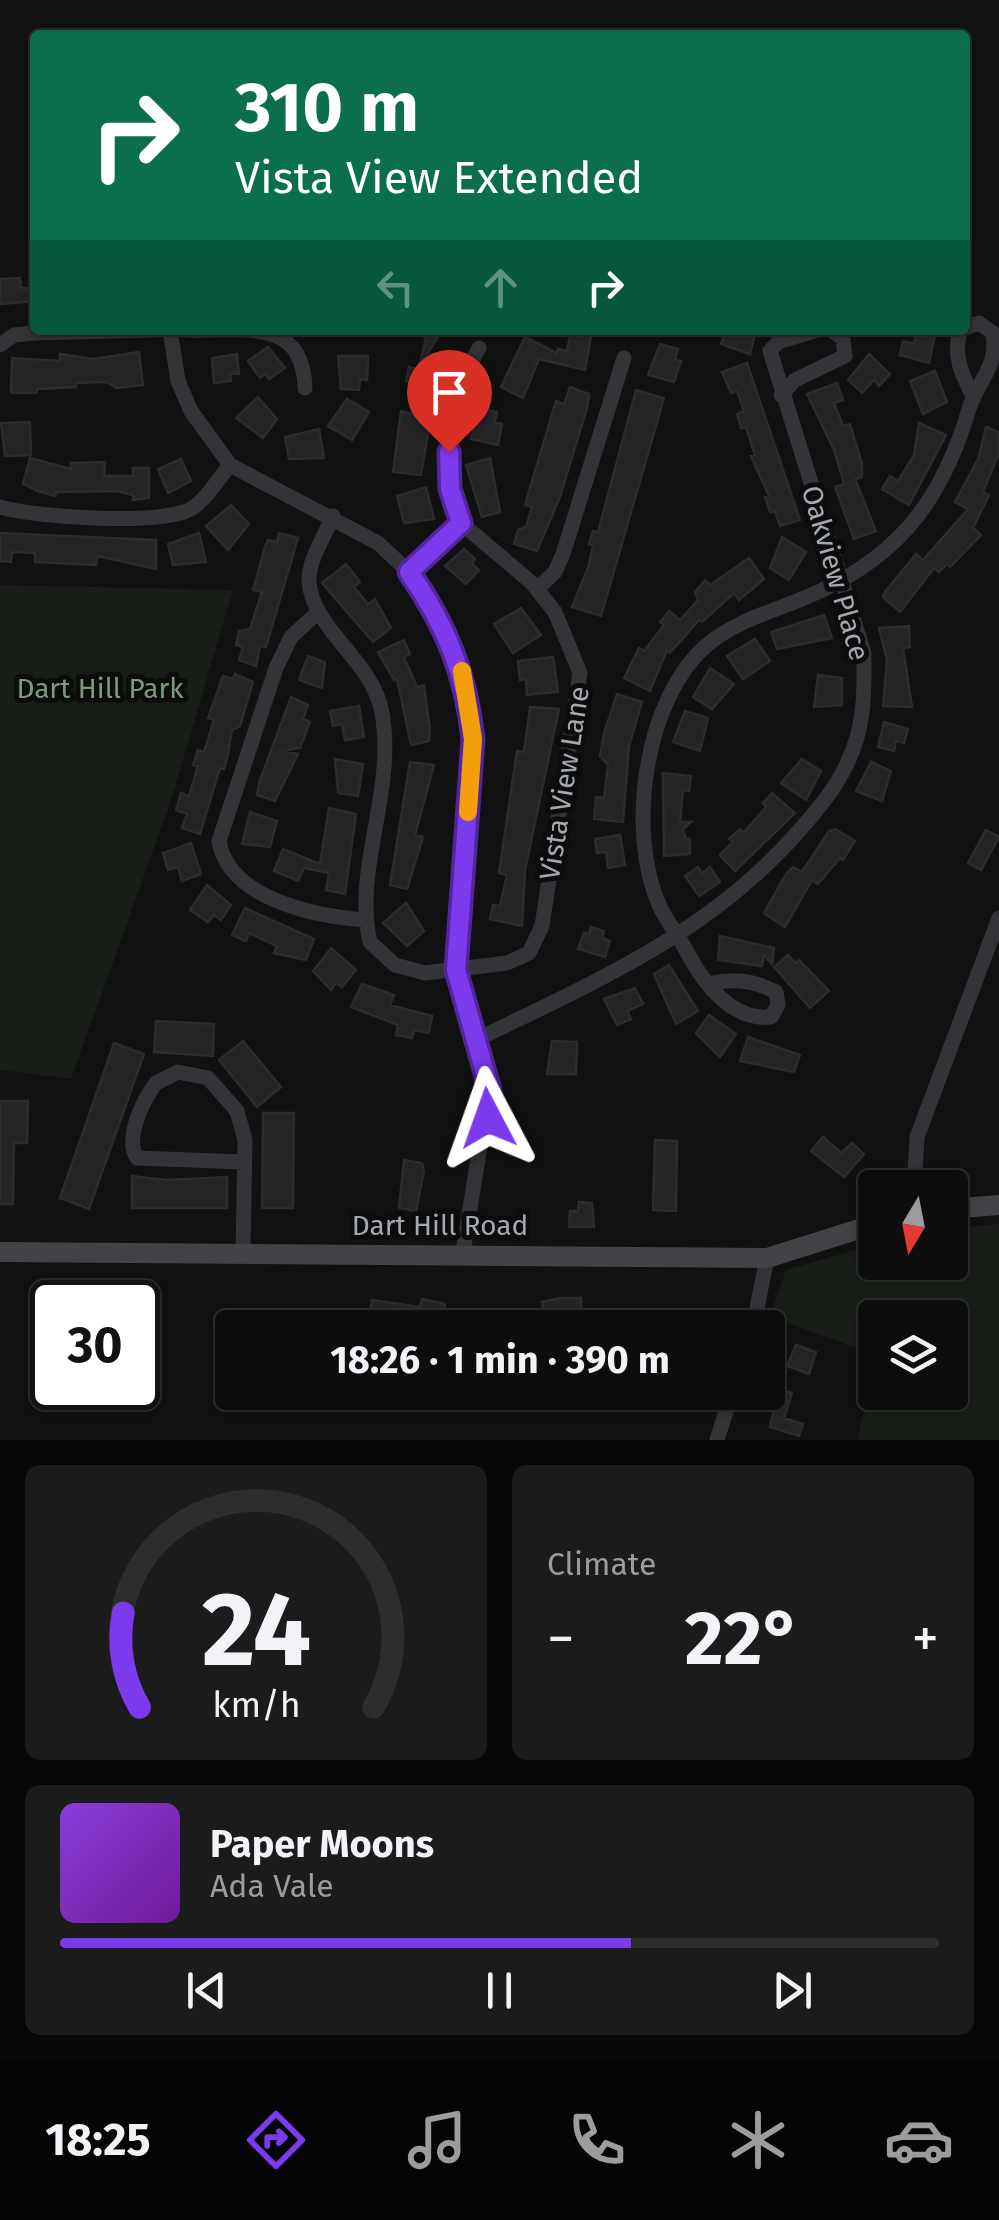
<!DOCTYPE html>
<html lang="en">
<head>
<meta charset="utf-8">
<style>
	:root { --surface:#0d0d0e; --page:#1b1b1c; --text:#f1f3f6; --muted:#9a9c9e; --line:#2d2d2e; --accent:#7c3aed }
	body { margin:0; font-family:"Fira Sans",sans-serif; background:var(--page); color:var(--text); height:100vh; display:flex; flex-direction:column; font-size:38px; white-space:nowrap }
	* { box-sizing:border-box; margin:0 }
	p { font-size:32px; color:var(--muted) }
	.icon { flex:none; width:55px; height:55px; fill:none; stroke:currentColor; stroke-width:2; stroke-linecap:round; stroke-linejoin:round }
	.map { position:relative; height:1440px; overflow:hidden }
	.sheet { display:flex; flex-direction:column; gap:25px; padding:25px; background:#070708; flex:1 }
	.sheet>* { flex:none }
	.banner { position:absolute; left:30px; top:30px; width:940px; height:305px; border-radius:10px; box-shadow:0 2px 8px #0004,0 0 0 2px var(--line); background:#0b6e4f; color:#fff; overflow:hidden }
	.needle { width:65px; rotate:190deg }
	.fabs { position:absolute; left:858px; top:1170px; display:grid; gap:20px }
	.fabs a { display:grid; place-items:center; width:110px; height:110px; border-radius:10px; background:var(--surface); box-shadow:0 2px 8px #0004,0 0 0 2px var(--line); font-size:50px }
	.speed { position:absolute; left:30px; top:1280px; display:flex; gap:20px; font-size:50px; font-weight:700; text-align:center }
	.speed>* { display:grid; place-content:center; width:130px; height:130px; border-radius:50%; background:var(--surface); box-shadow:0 2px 8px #0004,0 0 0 2px var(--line); line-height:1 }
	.speed .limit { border:5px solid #111; border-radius:15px; background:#fff; color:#111 }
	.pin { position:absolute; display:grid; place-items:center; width:85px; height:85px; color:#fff; margin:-102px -42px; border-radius:50% 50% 50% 0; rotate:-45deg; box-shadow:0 0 10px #0007 }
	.pin .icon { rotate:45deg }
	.me { position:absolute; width:110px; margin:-55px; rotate:356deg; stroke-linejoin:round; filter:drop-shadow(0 0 8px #0008) }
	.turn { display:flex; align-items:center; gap:35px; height:210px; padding:0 40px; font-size:45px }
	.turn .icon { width:130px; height:130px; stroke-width:2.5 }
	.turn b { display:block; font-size:70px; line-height:85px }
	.lanes { display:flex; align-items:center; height:95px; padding:0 40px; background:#0003; justify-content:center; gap:50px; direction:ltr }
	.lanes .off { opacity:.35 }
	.big { font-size:75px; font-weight:700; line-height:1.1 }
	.sheet .card { flex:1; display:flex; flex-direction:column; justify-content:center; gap:15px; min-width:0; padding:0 35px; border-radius:15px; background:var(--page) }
	.sheet .dial { align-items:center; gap:0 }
	.dial svg { height:260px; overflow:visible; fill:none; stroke:var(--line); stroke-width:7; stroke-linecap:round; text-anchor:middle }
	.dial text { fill:var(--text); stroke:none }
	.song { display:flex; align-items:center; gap:30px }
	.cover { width:120px; height:120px; border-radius:15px; background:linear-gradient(135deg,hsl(270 70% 55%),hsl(280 70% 35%)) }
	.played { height:10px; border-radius:5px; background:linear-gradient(90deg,var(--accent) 65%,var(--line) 65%) }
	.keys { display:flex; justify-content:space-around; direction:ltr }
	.heat { display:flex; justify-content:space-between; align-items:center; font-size:55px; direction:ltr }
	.sheet .tiles { flex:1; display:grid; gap:25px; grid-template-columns:1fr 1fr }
	.card:last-child { grid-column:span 2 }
	.trip { position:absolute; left:215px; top:1310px; width:570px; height:100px; border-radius:10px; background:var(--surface); box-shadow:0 2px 8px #0004,0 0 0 2px var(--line); font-weight:700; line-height:100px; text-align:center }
	.menu { display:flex; height:160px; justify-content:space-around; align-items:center; background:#050506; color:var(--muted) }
	.menu .icon { width:70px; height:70px }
	.menu .selected { color:var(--accent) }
	.menu b { font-size:45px; color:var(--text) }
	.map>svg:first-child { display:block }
	.green { fill:#181d18 }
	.building { fill:#242426; stroke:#2b2c2e; stroke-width:2.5 }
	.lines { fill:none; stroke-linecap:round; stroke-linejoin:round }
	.street { stroke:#333437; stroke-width:15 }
	.secondary { stroke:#414347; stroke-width:20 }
	.route-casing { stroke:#51269a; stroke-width:25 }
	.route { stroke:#7c3aed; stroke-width:18 }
	.slow { stroke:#f59e0b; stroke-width:18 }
	.labels { text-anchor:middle; stroke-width:10; stroke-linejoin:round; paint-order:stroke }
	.street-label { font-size:28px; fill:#a4a9b1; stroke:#0c0c0d }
	.park-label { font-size:28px; fill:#7e9a7d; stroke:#0c0c0d }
</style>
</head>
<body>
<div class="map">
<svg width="999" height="1440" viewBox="0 0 999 1440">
	<rect width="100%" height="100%" fill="#111112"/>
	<path class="green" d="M0 585 233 590 172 798 71 1079 0 1070Z
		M999 1224V1440H857L875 1366V1392H950V1318H875V1355L770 1316 786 1270 875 1244V1262H950V1229Z"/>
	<path class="building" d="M20 278 21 288 35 289V301L0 304V279Z
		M412 330H442L428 353 441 356 421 475 393 472 401 411 411 414 418 383 406 381 409 367 419 369 426 338Z
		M726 330H756L750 354 721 344Z
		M917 330H936L929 363 900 355 903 341 914 344Z
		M571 332 591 337 585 370 539 359 523 398 501 387 525 337 557 353 558 349 567 351Z
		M660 344 678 349 675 360 681 361 674 382 648 375Z
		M268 347 285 368 269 379 265 374 260 378 248 361Z
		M139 352 143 385 117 388 106 382 76 383V387L37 389V393H11L12 358 60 361V354L93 359Z
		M237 354 239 374H230L231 381 214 383 212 358Z
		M869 354 890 374 879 386 874 380 862 393 848 380Z
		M338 356H368L367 380 360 379 359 390 341 389Z
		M747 363 800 520 780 526 775 511 770 512 765 497 769 496 751 456 755 455 746 427 741 428 737 414 744 411 737 391 731 393 722 372Z
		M935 371 947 402 923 414 910 381Z
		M837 383 843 400 834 403 843 426 850 424 862 464V477L855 479 876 531 854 539 835 487 844 484 834 450 807 394Z
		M570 387 589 394 587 408 560 497 537 551 514 544 518 530 526 527 532 507 525 505 556 401 564 404Z
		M636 390 664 398 601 616 572 607 589 565 593 545 589 544 593 531 598 532Z
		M258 397 277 419 263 438 236 418Z
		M347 399 369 412 352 440 328 426Z
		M479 408 497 412 495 422 502 424 498 445 471 439Z
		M30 422 31 455 5 456 1 423Z
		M919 423 946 435 909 505 882 489 890 476 898 481 914 455Z
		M986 427 999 432V453L983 492 989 495 973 528 981 535 950 567 947 564 939 572 934 568 900 612 883 597 885 592 916 554 923 560 968 509 955 502 978 459Z
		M319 429 324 458 289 459 285 437Z
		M30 458 71 469V463L105 462 104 476H133V468H149V498L133 500V495L116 491 56 492 55 496 38 491 23 484Z
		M490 458 500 512 482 517 466 465Z
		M181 459 191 481 168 493 158 469Z
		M426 487 434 519 404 523 397 496Z
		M231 505 249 524 228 550 206 526Z
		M0 533 156 540V569L97 556 96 565 35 562V553L12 552 11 562 0 561Z
		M199 533 206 562 173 565 168 544Z
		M279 533 298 538 266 647 260 646 256 666 239 660 243 647 236 645 239 631 250 629 262 592 253 590 265 547 268 540 277 542Z
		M782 537 806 552 789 580 770 568Z
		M464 549 475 559 472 564 479 570 466 584 445 566Z
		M749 558 764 579 739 600 734 593 702 622 699 620 670 653 667 650 650 691 624 678 639 648 644 651 664 625 660 622 669 611 680 620 698 600 695 592 705 580 710 585Z
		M346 564 360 582 354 587 368 604 375 599 391 628 373 642 322 583Z
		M521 608 541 635 513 653 494 624Z
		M824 615 832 638 777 649 771 632Z
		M909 626 910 647 903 648 912 707 883 706 887 660 879 628Z
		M755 639 770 661 743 679 727 656Z
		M404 640 410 654 404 657 417 687 424 685 430 729 429 741 411 745 397 679 394 680 378 652Z
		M308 656 325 662 322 688 299 680Z
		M553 657 558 692 527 695 526 679 520 680 518 661Z
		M710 668 734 684 712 709 693 697Z
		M235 674 253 682 240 726 232 730 227 759 224 769 220 768 200 834 182 828 187 814 176 810 181 793 189 796 198 766 193 765 198 750 204 752 214 720 208 718 223 676 233 679Z
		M818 675 842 678V705L814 707Z
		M617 694 642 702 629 746 623 822 594 819 596 797 604 798 608 765 600 756 604 733Z
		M291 697 308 705 303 719 310 722 300 748 283 751 298 754 275 801 257 795 259 783Z
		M359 706 364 737 345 740 342 724 333 726 330 711Z
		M530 707 559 709 525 870 522 926 490 919 493 905 500 906 507 875 499 873 517 751 524 752Z
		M685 711 708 718 700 751 673 742Z
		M884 722 908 729 904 743 896 741 894 751 878 747Z
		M335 759 363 764 358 796 338 793Z
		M802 759 821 771 806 800 781 783Z
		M410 762 434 765 415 835 423 837 407 889 390 885Z
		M871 762 891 771 882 801 856 791Z
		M663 773 691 776 689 791 683 790 680 822H691L683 829 686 839H690V854L664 856Z
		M772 793 795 813 735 871 720 855 733 842 729 839 740 829 744 832 766 807 763 803Z
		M329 808 356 814 345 894 326 890 329 873 304 868 298 881 274 871 283 849 320 864Z
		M250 812 277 821 270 847 242 844Z
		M835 829 855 841 843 860 840 858 818 884 812 880 785 927 764 913 786 874 793 867 802 872 829 831Z
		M986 830 999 837 981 870 968 863Z
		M620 835 625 865 608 868 606 852 597 853 595 839Z
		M191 843 201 874 182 881 178 867 168 870 163 853Z
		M698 867 702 873 710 867 720 882 699 896 685 876Z
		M207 885 231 905 221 920 214 915 208 922 190 910Z
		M406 903 424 931 407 946 383 923Z
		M245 908 314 939 306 960 274 953 277 946 249 933 246 941 232 935Z
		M591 927 604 931 602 938 610 941 605 957 578 949 584 933 589 934Z
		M720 936 774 948 772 964 764 955 762 966 718 960Z
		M331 948 356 970 342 987 336 983 331 990 313 971Z
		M788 955 795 963 799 960 829 991 810 1008 774 967Z
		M669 965 698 1011 676 1024 654 974Z
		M362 984 394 995 390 1005 432 1016 429 1033 414 1030 412 1038 396 1035 398 1025 351 1007Z
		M635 988 643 1004 627 1011 631 1019 617 1025 604 999Z
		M709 1015 736 1034 720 1057 696 1033Z
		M156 1021 214 1024 213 1056 154 1052Z
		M748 1037 800 1055 794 1072 740 1061Z
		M243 1041 281 1087 257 1107 219 1060Z
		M552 1041 577 1042 576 1074H547Z
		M114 1043 144 1054 89 1209 60 1198Z
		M0 1101H28L27 1143H14L13 1204H0Z
		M263 1113H294L293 1208H262Z
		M823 1137 841 1153 852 1143 864 1154 844 1177 811 1151Z
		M655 1140 677 1141 676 1211 653 1210Z
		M404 1160 422 1163 424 1171 416 1211 399 1208Z
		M132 1176 167 1180 227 1177V1208H132Z
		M579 1202 592 1203 594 1227H569L570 1211H578Z
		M560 1298H581V1315H558V1328H545L542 1302Z
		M422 1299 445 1304 444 1310 455 1312 453 1326 429 1321 428 1328H416L417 1322 369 1319 372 1300 420 1307Z
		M796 1345 816 1352 809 1374 787 1366Z
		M778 1389 792 1393 784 1418 803 1424 799 1436 770 1427Z"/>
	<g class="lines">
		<path class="street" d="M170 330 178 381 191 411 230 465 378 543 409 572 435 608 461 665 473 739 456 970 489 1090 463 1252
			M185 330C240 332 303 315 305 388
			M960 330C953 356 961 373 973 396
			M0 345 14 335 33 333 157 330
			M781 395 795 380 845 356 843 339 831 330
			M0 507C32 517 168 527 194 507 208 497 219 478 230 465
			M333 516C325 535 308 561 309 581 312 630 373 660 382 713 396 792 353 868 370 942L395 965 425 973 507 963 529 953 542 926 580 673 555 612 532 583 461 523 450 489 449 452 460 383 479 348
			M409 572 461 523
			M537 589 555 572 563 554 624 358
			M317 613 291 637 276 668 219 841C229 899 314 916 365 920
			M708 984C733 978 753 980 776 992L778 1005 771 1017C732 1021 703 983 687 952 679 936 667 922 660 907 626 833 644 699 707 645 734 622 770 612 802 599 895 561 941 504 969 409 978 380 999 366 993 333L979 323 965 328
			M478 1039C596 981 708 934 797 833 823 804 847 775 857 737 865 709 864 682 864 653L770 351 778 342 817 330
			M914 1188 917 1137 999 918
			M243 1253 245 1140 237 1111 208 1078 178 1072 156 1083C143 1100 124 1139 137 1158L244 1162
			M753 1328 767 1258
			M717 1440 732 1392"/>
		<path class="secondary" d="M950 1209 999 1205
			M0 1252 767 1258 875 1224"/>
	</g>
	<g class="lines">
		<g class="route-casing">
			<path id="route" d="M449 452 450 489 461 523 409 572C446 625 466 674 473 739L456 970 490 1090 488 1118"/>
		</g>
		<use href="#route" class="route"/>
		<path class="slow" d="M462 671 473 739 468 812"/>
	</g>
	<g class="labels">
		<g class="street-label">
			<text transform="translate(836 573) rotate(74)" y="10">Oakview Place</text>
			<text transform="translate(564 783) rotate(-81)" y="10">Vista View Lane</text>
			<text x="440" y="1235">Dart Hill Road</text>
		</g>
		<g class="park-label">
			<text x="100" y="698">Dart Hill Park</text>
		</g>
	</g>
</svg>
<div class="fabs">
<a><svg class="needle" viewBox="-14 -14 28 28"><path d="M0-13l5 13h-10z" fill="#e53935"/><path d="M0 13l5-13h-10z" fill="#9a9c9e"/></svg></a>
<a><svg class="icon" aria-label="layers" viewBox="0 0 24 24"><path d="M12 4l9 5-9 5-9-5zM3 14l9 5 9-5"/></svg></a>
</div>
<div class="speed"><div class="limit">30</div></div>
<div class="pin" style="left:449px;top:452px;background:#d93025"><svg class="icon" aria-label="arrive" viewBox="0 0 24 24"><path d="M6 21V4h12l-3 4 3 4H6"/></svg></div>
<svg class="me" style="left:488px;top:1118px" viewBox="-20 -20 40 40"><path d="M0-17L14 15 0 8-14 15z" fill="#7c3aed" stroke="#fff" stroke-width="4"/></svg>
<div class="trip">18:26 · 1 min · 390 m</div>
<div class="banner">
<div class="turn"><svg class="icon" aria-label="right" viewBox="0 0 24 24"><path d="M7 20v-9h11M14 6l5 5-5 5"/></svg><div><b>310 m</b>Vista View Extended</div></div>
<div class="lanes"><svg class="icon off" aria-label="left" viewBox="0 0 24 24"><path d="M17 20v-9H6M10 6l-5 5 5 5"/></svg><svg class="icon off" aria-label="ahead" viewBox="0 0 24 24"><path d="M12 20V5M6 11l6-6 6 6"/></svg><svg class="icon" aria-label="right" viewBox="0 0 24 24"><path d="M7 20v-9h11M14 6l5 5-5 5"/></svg></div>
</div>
</div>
<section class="sheet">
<div class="tiles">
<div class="card dial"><svg viewBox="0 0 100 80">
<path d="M14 69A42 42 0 1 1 86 69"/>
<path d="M14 69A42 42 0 0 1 9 40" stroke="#7c3aed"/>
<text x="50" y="56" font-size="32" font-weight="700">24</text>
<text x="50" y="72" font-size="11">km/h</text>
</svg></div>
<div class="card"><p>Climate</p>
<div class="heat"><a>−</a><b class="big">22°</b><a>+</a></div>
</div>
<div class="card">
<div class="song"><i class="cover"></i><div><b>Paper Moons</b><p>Ada Vale</p></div></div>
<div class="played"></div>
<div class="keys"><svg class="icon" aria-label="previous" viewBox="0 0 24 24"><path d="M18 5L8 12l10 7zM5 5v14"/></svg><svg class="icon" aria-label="pause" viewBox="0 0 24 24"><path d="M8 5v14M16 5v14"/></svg><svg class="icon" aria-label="next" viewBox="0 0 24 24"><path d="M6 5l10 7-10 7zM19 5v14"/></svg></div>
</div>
</div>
</section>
<nav class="menu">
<b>18:25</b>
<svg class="icon selected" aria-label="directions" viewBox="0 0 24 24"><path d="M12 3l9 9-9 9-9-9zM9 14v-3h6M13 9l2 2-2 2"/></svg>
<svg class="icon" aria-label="music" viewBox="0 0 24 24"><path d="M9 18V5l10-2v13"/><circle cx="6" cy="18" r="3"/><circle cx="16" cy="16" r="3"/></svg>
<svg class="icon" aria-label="phone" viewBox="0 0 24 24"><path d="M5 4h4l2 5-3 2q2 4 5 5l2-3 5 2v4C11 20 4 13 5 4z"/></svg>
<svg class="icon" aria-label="climate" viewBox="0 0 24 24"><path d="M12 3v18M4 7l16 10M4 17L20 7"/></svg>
<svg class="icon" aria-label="car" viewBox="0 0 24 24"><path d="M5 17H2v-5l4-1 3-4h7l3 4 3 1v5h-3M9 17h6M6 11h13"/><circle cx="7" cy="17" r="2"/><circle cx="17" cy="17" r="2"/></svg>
</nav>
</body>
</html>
